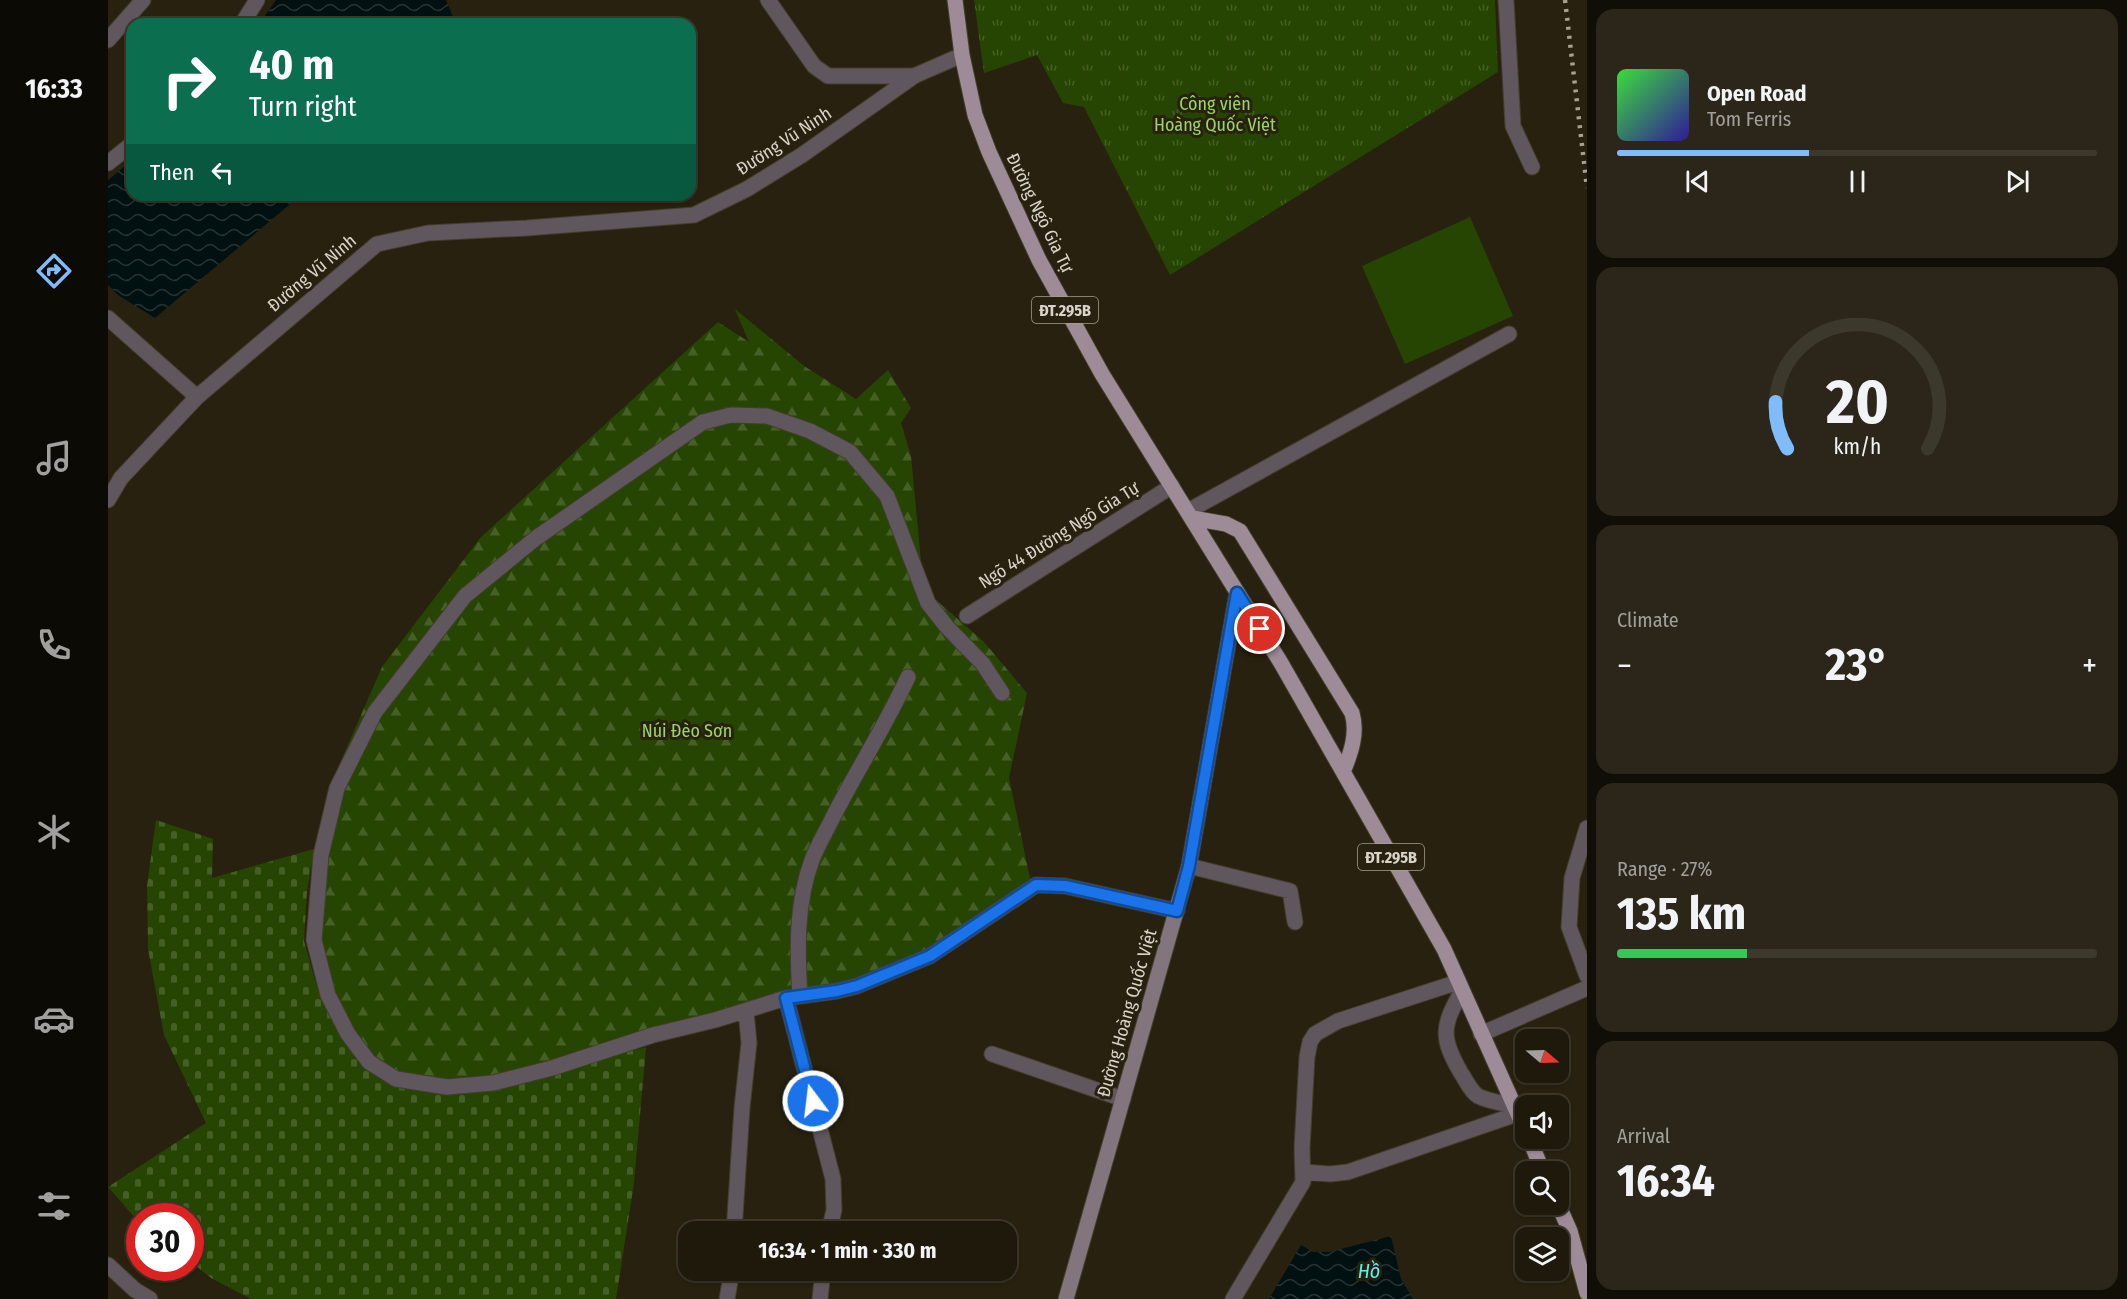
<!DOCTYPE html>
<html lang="en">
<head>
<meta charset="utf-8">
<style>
	:root { --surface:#1e190b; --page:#2b2619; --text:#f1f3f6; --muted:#a1a09d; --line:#3c382c; --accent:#81bcfa }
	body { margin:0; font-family:"Fira Sans Condensed",sans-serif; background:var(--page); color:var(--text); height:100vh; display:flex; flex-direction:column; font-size:22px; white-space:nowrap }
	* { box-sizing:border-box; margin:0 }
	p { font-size:20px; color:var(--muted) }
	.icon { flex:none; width:33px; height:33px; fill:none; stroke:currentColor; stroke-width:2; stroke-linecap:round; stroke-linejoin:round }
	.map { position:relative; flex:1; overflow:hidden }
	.drawer { display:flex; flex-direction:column; gap:9px; padding:9px; background:#100e06; width:540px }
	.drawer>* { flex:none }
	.banner { position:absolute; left:18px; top:18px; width:570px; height:183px; border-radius:18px; box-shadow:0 2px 4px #0004,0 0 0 2px var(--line); background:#0b6e4f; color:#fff; overflow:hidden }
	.needle { width:39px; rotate:109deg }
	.controls { position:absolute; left:1407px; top:1029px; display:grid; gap:12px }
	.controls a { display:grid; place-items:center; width:54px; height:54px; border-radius:12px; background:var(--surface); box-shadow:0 2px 4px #0004,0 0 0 2px var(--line); font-size:30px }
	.speed { position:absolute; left:18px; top:1203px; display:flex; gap:12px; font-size:30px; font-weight:700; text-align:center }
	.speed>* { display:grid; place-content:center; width:78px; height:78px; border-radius:50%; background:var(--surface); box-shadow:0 2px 4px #0004,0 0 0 2px var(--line); line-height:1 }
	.speed .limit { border:9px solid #d22; background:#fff; color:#111 }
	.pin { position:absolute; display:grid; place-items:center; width:51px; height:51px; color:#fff; margin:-26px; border:3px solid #fff; border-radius:50%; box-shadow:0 2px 6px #0007 }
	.me { position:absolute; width:66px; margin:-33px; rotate:345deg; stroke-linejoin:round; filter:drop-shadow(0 0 4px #0008) }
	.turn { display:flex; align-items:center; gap:21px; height:126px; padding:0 24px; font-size:27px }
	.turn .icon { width:78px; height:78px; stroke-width:2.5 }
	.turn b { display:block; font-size:42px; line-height:51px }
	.then { display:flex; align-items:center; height:57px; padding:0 24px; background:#0003; gap:12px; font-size:22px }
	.big { font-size:45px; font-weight:700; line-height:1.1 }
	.drawer .card { flex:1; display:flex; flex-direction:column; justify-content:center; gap:9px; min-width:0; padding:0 21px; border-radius:18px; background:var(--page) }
	.drawer .dial { align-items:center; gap:0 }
	.dial svg { height:156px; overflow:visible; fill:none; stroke:var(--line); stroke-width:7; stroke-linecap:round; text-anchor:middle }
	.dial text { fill:var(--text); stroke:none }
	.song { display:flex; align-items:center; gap:18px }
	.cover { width:72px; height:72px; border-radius:9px; background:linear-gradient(135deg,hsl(120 70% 55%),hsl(250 70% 35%)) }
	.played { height:6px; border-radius:3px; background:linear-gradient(90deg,var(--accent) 40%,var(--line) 40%) }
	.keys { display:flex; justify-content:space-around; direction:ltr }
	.heat { display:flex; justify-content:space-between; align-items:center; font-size:33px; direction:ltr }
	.charge { height:9px; border-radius:4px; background:linear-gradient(90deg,#34c759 27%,var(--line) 0) }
	.trip { position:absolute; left:570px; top:1221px; width:339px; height:60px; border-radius:18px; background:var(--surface); box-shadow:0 2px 4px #0004,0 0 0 2px var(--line); font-weight:700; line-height:60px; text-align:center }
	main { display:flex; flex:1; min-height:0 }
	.tab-bar { display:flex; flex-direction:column; width:108px; justify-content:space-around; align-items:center; background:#0c0a04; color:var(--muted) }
	.tab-bar .icon { width:42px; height:42px }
	.tab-bar .current { color:var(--accent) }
	.tab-bar b { font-size:27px; color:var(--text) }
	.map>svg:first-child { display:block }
	.forest { fill:url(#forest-firs) }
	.cemetery { fill:url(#cemetery-stones) }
	.park { fill:url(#park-tufts) }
	.pitch { fill:#274502 }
	.water { fill:url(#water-waves) }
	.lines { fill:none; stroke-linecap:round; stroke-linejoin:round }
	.minor-casing { stroke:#443e2d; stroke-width:17 }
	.tertiary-casing { stroke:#443e2d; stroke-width:17 }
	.secondary-casing { stroke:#443e2d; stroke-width:17 }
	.primary-casing { stroke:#443e2d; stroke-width:17 }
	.minor { stroke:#5f575d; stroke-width:15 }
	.tertiary { stroke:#5f575d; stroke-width:15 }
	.secondary { stroke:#82757e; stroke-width:15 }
	.primary { stroke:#9d8c98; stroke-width:15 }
	.rail { stroke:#a6a194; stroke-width:4.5; stroke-dasharray:3 6; stroke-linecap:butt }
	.route-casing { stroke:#114b97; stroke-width:15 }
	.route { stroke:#1a73e8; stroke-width:10 }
	.labels { text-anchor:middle; stroke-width:6; stroke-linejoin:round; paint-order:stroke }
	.shield { fill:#28210f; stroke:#a49e91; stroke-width:1.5 }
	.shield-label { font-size:16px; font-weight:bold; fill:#d9d4c9 }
	.park-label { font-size:18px; fill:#9bd567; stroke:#28210f }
	.street-label { font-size:18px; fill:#d9d4c9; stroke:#28210f }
	.water-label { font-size:20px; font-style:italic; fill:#5ef0f7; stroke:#28210f }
</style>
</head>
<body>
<main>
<nav class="tab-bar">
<b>16:33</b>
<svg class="icon current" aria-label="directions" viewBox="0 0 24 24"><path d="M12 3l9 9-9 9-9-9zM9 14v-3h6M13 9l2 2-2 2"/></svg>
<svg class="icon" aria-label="music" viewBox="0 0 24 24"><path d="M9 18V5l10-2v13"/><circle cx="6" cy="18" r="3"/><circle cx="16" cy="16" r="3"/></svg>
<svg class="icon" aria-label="phone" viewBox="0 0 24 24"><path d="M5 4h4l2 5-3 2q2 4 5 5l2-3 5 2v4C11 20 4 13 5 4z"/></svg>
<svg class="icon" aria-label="climate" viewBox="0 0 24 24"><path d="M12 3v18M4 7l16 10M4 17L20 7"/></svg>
<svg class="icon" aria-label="car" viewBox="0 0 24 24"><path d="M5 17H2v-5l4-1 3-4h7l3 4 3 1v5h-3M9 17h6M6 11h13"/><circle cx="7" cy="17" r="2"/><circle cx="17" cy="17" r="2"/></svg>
<svg class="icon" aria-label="filters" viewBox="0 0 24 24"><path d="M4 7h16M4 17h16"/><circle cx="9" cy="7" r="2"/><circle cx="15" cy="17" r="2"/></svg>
</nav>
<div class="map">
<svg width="1479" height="1299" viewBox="0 0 1479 1299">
	<defs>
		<pattern id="forest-firs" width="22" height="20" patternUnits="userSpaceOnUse" patternTransform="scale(1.5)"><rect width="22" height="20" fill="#274502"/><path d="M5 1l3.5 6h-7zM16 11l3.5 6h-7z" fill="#465f26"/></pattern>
		<pattern id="cemetery-stones" width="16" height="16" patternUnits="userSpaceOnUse" patternTransform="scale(1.5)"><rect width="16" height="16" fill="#274502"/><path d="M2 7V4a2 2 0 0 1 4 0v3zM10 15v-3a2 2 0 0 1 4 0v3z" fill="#465f26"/></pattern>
		<pattern id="park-tufts" width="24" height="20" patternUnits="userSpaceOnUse" patternTransform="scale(1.5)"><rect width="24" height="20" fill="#274502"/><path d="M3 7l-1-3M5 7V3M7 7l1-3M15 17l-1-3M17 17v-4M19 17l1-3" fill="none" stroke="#465f26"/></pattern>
		<pattern id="water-waves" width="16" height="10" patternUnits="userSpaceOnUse" patternTransform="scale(1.5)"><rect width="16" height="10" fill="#011112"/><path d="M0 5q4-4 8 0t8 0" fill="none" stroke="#253333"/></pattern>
	</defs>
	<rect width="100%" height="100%" fill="#28210f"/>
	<path class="forest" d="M627 309 696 366 748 399 780 370 803 408 793 423 803 456 813 562 827 599 876 642 919 693 901 778 924 888 832 945 768 973 422 1070 356 1083 288 1074 251 1054 234 1029 202 906 209 852 232 763 274 667 373 537 610 322 641 342Z"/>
	<path class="cemetery" d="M48 820 105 839 104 878 206 849 199 892 196 941 208 984 238 1041 286 1081 401 1084 538 1047 526 1183 508 1299H143L103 1278 83 1262 82 1216H32L31 1222 29 1220 0 1187 98 1123 56 1035 40 949 39 886Z"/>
	<path class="park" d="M866 0H1387L1390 72 1062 275 976 107 955 103 929 55 876 73Z"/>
	<path class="pitch" d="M1362 217 1405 316 1297 364 1254 266Z"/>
	<path class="water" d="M168 0H338L348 24H151Z
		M24 160V195H193L47 318 10 295 0 285V180Z
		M1283 1236 1293 1279 1305 1299H1161L1193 1245 1205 1252H1221Z"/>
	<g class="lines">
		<g class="minor-casing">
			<path id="minor" d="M660 0 706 66 720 76H806
				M1398 0 1405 126 1424 167
				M134 24 149 0
				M0 163 24 144
				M0 318 89 397
				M1080 511 1401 334
				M859 616 1064 486
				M894 693 875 664 839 627 820 603 779 496 742 452 702 431 659 416 623 415 595 422 428 538 357 596 267 712 229 788 213 855 206 940 220 995 240 1034 261 1062 288 1079 339 1087 385 1083 444 1068 545 1035 607 1020 678 998 729 991 749 986 822 956 928 885 957 886 1069 911
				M1479 828 1464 878 1461 927 1479 976
				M1081 866 1182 891 1187 922
				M1354 991C1334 1026 1332 1037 1353 1073 1358 1080 1362 1091 1370 1096 1379 1101 1395 1103 1406 1106
				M692 996C689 951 688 903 704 860 709 847 716 835 722 823 747 773 777 727 800 677
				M678 998 725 1179 726 1210 721 1232
				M1373 1034 1479 988
				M884 1054 1015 1099
				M1196 1172 1222 1174 1240 1172 1409 1114
				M626 1232 634 1108 641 1043 638 1011
				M0 1265 27 1290 42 1299
				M619 1299 624 1270
				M712 1299 715 1270
				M1125 1299 1195 1182 1194 1148 1199 1057 1202 1042 1207 1034 1230 1021 1350 982"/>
		</g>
		<g class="tertiary-casing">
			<path id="tertiary" d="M0 40 35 0
				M0 500 13 478 89 397 269 244 320 233 419 228 586 215 639 189 694 155 806 76 854 55"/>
		</g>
		<g class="secondary-casing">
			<path id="secondary" d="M958 1299 1081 866 1129 593"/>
		</g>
		<g class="primary-casing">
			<path id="primary" d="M847 0 854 55 867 115 881 152 931 260 994 374 1173 663 1336 949 1418 1132
				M1084 518 1118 524 1132 531 1244 713C1250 733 1243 753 1235 772
				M1421 1138 1435 1172
				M1450 1204 1462 1231 1479 1293"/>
		</g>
		<use href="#minor" class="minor"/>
		<use href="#tertiary" class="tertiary"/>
		<use href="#secondary" class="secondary"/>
		<use href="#primary" class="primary"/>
		<path class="rail" d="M1457 0 1479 188"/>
	</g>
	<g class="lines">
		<g class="route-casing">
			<path id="route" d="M705 1101 678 998 729 991 749 986 822 956 928 885 957 886 1069 911 1081 866 1129 593 1152 629"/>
		</g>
		<use href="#route" class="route"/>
	</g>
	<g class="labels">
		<g class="shield">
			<rect x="924" y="297" width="66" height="26" rx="4.5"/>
			<rect x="1250" y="844" width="66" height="26" rx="4.5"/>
		</g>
		<g class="shield-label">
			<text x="957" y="316">ĐT.295B</text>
			<text x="1283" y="863">ĐT.295B</text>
		</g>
		<g class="park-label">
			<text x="1107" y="110">Công viên<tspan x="1107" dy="21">Hoàng Quốc Việt</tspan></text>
			<text x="579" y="737">Núi Đèo Sơn</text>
		</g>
		<g class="street-label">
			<text transform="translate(676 141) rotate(-33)" y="6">Đường Vũ Ninh</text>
			<text transform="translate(932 213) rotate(64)" y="6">Đường Ngô Gia Tự</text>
			<text transform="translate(204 273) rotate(-40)" y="6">Đường Vũ Ninh</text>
			<text transform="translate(951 535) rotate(-32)" y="6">Ngõ 44 Đường Ngô Gia Tự</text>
			<text transform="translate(1019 1013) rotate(-74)" y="6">Đường Hoàng Quốc Việt</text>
		</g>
		<g class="water-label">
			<text x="1261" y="1278">Hồ</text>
		</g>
	</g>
</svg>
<div class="controls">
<a><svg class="needle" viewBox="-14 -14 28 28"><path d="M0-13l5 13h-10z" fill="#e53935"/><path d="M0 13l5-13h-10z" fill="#a1a09d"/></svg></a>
<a><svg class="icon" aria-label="sound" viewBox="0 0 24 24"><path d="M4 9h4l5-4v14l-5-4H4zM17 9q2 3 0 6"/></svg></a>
<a><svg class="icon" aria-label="search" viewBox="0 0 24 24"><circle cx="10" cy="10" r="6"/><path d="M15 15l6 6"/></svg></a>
<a><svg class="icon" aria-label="layers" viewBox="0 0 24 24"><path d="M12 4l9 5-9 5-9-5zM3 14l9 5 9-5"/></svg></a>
</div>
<div class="speed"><div class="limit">30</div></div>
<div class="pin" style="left:1152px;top:629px;background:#d93025"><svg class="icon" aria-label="arrive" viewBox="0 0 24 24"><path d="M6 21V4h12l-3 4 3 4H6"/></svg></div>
<svg class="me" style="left:705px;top:1101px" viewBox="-20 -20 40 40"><circle r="17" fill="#1a73e8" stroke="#fff" stroke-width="3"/><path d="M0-11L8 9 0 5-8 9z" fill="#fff"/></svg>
<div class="trip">16:34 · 1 min · 330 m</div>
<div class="banner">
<div class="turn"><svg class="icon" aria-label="right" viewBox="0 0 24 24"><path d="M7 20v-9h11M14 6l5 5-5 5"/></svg><div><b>40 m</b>Turn right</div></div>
<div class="then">Then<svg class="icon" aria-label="left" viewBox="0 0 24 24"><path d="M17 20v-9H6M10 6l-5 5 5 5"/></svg></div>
</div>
</div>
<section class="drawer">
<div class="card">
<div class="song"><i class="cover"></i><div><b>Open Road</b><p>Tom Ferris</p></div></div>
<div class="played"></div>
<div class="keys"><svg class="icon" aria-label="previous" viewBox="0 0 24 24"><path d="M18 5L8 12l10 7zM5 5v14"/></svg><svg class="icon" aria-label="pause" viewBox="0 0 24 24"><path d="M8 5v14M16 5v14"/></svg><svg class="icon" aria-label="next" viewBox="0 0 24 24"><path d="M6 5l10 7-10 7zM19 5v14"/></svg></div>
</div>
<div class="card dial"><svg viewBox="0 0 100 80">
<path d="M14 69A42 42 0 1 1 86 69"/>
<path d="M14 69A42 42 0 0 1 8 45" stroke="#81bcfa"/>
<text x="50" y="56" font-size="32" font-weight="700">20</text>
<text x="50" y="72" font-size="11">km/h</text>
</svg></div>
<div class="card"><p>Climate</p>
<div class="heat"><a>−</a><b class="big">23°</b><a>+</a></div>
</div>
<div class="card"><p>Range · 27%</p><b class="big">135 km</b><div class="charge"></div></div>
<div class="card"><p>Arrival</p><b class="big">16:34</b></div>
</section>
</main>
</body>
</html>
